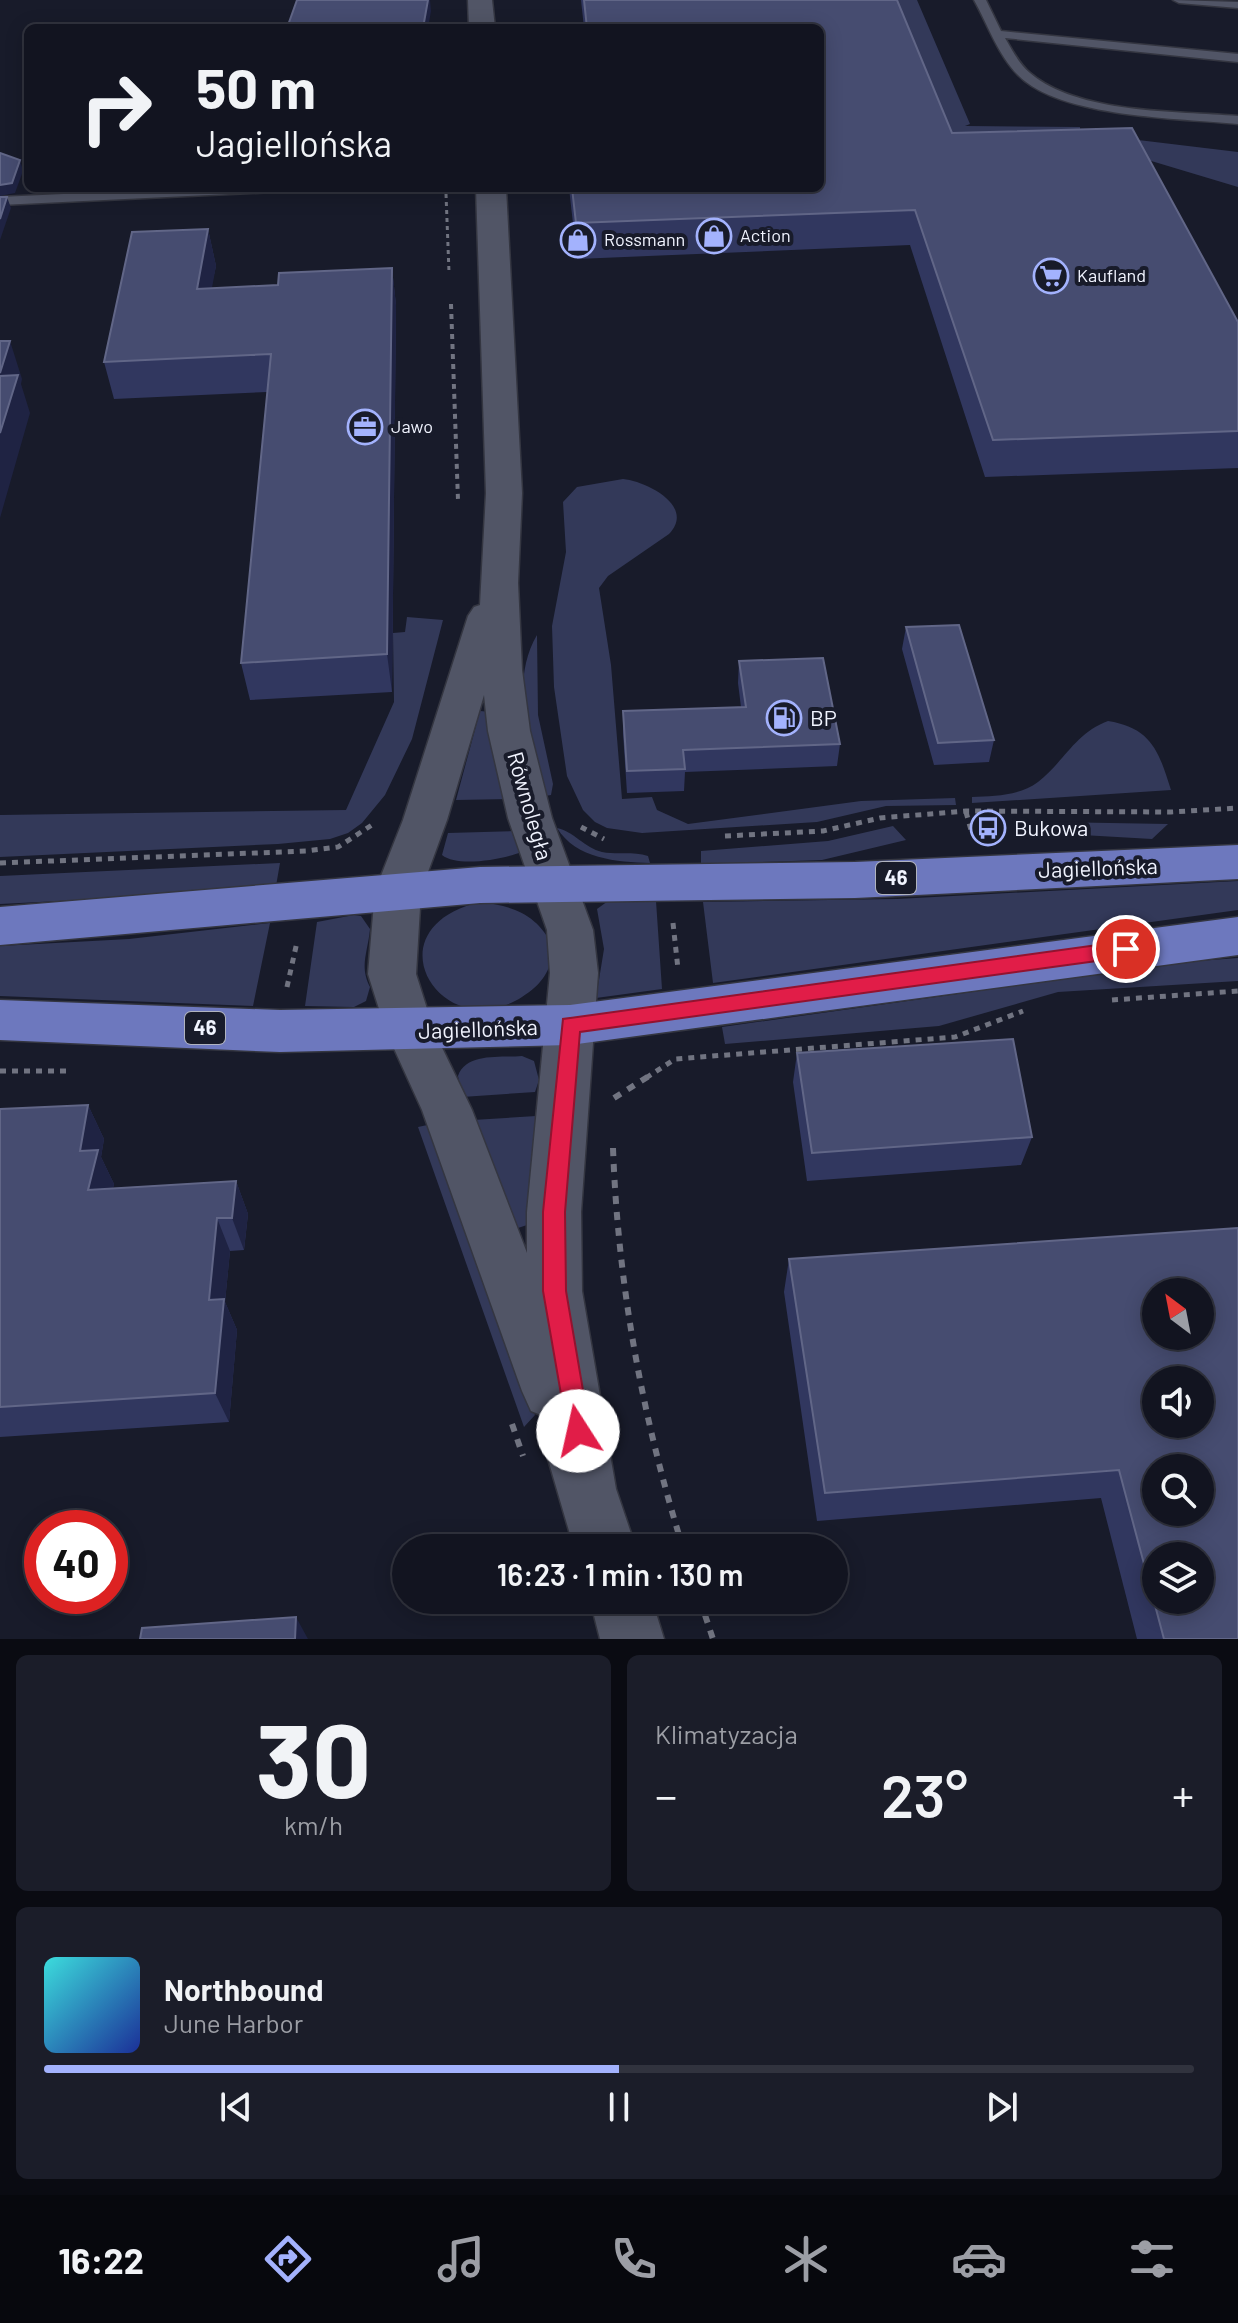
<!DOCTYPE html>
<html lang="pl">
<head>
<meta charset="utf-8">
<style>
	:root { --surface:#121420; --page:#1b1d29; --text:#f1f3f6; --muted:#9c9ea5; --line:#31333e; --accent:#a3b2fd }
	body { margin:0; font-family:Barlow,sans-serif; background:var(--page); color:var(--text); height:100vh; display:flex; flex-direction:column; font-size:30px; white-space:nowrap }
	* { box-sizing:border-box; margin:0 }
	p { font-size:26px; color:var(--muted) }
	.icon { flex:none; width:44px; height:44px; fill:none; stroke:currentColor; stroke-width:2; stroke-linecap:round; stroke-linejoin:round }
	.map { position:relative; height:1639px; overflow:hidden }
	.side { display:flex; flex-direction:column; gap:16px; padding:16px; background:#0a0b12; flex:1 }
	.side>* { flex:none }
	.guide { position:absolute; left:24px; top:24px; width:800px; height:168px; border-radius:12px; box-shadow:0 4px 20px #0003,0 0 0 2px var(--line); background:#121420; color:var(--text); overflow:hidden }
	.needle { width:52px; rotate:328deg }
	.fabs { position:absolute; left:1142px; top:1278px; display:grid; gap:16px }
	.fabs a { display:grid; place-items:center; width:72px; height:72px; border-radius:50%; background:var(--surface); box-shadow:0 4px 20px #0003,0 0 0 2px var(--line); font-size:40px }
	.speed { position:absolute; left:24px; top:1510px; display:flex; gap:16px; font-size:40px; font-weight:700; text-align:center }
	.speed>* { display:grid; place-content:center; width:104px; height:104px; border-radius:50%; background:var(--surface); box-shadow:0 4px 20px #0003,0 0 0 2px var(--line); line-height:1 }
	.speed .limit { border:12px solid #d22; background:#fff; color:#111 }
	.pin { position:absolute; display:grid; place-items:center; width:68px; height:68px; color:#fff; margin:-34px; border:4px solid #fff; border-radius:50%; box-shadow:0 2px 8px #0007 }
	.me { position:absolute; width:88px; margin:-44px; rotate:350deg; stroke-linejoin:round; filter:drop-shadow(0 0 6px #0008) }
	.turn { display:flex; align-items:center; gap:28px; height:168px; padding:0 40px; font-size:36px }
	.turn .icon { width:104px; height:104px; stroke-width:2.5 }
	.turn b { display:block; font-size:56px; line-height:68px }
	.big { font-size:60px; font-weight:600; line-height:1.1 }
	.side .widget { flex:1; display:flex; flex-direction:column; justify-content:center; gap:12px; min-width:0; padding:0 28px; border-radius:12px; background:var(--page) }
	.side .dial { align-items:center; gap:0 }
	.dial b { font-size:104px; line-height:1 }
	.song { display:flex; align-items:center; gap:24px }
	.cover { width:96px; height:96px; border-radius:12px; background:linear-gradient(135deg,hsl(180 70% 55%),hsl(230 70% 35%)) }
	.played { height:8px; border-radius:4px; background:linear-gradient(90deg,var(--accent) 50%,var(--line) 50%) }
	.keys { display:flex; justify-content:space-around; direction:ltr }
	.heat { display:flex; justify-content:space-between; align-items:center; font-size:44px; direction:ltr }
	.side .tiles { flex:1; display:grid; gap:16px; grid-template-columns:1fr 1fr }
	.widget:last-child { grid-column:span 2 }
	.trip { position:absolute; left:392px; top:1534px; width:456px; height:80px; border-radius:40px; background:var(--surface); box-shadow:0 4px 20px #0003,0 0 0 2px var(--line); font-weight:600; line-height:80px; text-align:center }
	.tabs { display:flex; height:128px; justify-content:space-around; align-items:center; background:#07080d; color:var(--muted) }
	.tabs .icon { width:56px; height:56px }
	.tabs .on { color:var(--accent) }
	.tabs b { font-size:36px; color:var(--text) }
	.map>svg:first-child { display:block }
	.green { fill:#333959 }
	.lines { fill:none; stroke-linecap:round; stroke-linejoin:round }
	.lane-casing { stroke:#343641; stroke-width:3 }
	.secondary-casing { stroke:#343641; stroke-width:3 }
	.primary-casing { stroke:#343641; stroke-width:3 }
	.path-far3 { stroke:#717481; stroke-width:3; stroke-dasharray:4 4; stroke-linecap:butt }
	.path-far2 { stroke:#717481; stroke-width:4; stroke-dasharray:5 5; stroke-linecap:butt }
	.path-far1 { stroke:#717481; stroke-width:5; stroke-dasharray:6 6; stroke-linecap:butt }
	.path { stroke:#717481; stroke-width:6; stroke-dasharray:8 8; stroke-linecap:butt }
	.lane { fill:#515566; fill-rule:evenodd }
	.secondary { fill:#515566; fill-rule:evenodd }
	.primary { fill:#6d78be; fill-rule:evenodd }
	.wall { fill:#31375f }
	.shaded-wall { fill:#1f2343 }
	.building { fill:#464c70; stroke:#616687; stroke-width:2; fill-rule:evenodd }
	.route { fill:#e11d48; stroke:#92132f; stroke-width:2 }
	.labels { text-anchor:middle; stroke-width:8; stroke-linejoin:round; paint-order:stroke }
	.far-poi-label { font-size:18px; fill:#f1f4ff; stroke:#181b2a; text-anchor:start }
	.shield { fill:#181b2a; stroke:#b0b3bf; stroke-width:2 }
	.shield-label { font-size:20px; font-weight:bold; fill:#f1f4ff }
	.poi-label { font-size:22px; fill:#f1f4ff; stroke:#181b2a; text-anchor:start }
	.street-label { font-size:22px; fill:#f1f4ff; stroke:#181b2a }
</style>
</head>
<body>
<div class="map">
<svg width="1238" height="1639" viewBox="0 0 1238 1639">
	<rect width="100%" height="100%" fill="#181b2a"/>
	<path class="green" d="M896 0H917L970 124 965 126 1080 127V133L1238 152V187L1078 139 953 135Z
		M623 479C646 481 696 506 669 534L608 576 599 588 611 665 622 799 652 797 657 810 688 824 861 801 955 798 956 805 886 806 817 822 642 833 607 828 595 822 583 810 567 776 554 687 552 626 566 552 563 502 577 487Z
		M407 617 443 620 412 739 385 795 362 823 348 833 330 839 278 844 0 857V815L346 810 394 702 393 633 405 632Z
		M537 635 538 715 553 784 551 795 545 796C529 748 509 682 537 635Z
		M480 711 491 712 510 799 456 800Z
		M1108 721C1152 728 1159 752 1171 790L972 803V797C994 796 1019 796 1038 782 1064 762 1075 733 1108 721Z
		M1052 822 1168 824 1152 839 1047 833 1045 827Z
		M893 826 906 840 822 860 701 864V851L828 841Z
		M557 828C573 831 585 848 602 852 617 855 633 851 648 856L650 863C617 862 576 859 557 828Z
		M520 831 522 852C503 859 458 868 442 855L448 833Z
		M280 863 276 886 197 894 0 904V876Z
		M1238 881V910L713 983 703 902 897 899Z
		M608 901H656L662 989 596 998 604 949 597 909Z
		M480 902C514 906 538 915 553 947 551 972 542 984 522 997 442 1048 367 929 480 902Z
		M354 915 361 916 370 929C368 952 359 966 370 987L366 1001 354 1007 305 1006 317 922Z
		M270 923 253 1006 0 996V946L129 939Z
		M1238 958V981L1058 992 939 1026 725 1044 722 1027 1185 962Z
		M522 1056 534 1061 539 1080 535 1092 462 1097 458 1076C466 1052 502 1058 522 1056Z
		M536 1116 527 1225 515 1229 473 1120Z
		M432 1124 535 1415 524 1427 418 1127Z"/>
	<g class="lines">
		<g class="lane-casing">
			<path id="lane" d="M974 0H986L1001 31 1238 54V62L1005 38C1012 50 1019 64 1030 73 1078 114 1177 111 1238 116V124C1180 118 1060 118 1018 75 998 55 988 25 974 0Z
				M1173 0 1238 2V8L1179 3Z
				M190 188H281L274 192 0 205V197Z"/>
		</g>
		<g class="secondary-casing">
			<path id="secondary" d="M468 0H492L495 28H469Z
				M476 188H506L522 493 518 583 522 670 530 731 552 818 593 930 598 973 581 1212 582 1291 616 1489 636 1548H574L548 1459 551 1450 546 1417 531 1411 522 1391 422 1110 386 1031 368 974 375 891 403 820 468 616 474 607 480 605 486 493ZM484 695 488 731 508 818 547 930 550 973 527 1212V1253L472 1110 434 1031 416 974 421 891 447 820Z
				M590 1600H652L664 1639H600Z"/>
		</g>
		<g class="primary-casing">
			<path id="primary" d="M1238 845V879L855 898 480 903 0 945V907L480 867 855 862Z
				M1238 917V955L570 1045 280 1052 0 1040V1000L280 1010 570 1005Z"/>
		</g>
		<path class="path-far3" d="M446 194 449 272"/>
		<path class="path-far2" d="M451 304 458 500"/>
		<path class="path-far1" d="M966 812 971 830
			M581 827 604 839
			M725 836 823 831 880 818 966 811 1171 812 1238 808
			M0 863 306 851 338 847 375 823
			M673 923 678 969
			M287 987 297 942
			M1112 1000 1238 991
			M0 1071H71
			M646 1078 675 1059 955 1037 1023 1011"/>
		<path class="path" d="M614 1098 649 1076
			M613 1148C618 1285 642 1417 683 1548
			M512 1424 523 1456
			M700 1600 713 1639"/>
		<use href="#lane" class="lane"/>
		<use href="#secondary" class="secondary"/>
		<use href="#primary" class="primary"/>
	</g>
	<path class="wall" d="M581 0H897L952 133 1238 322V468L985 477 910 245 577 259 569 188H820V28H584Z
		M208 229 216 266 211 288 278 285 392 268 396 305 392 692 250 700 241 663 267 392 114 399 104 362Z
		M906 627 994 740 989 762 934 765 902 649Z
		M739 661 840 744 837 766 685 772 684 791 627 793 623 733V711L741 707 738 683Z
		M797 1053 1032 1137 1021 1165 807 1181 793 1082Z
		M88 1105 104 1139 101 1157 114 1184 113 1188 236 1181 248 1214 244 1250 230 1251 225 1302 237 1330 229 1422 0 1437V1109Z
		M1238 1228V1639H1137L1101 1498 817 1521 784 1292 789 1259Z"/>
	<path class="shaded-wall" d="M428 0H430L431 11 428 28H423Z
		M20 160 23 171 15 193 0 196V185Z
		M7 197 11 208 0 240V219Z
		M208 229 216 266 205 326 197 289Z
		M392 268 396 305 392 692 387 654Z
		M10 341 22 379 21 384 30 413 0 518V373Z
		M88 1105 104 1139 101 1157 114 1184 105 1223 88 1190 80 1151Z
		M236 1181 248 1214 244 1250 232 1218Z
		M217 1218 230 1251 225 1302 237 1330 229 1422 215 1393 209 1300Z
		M296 1617 308 1639H295Z"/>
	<path class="building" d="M297 0H428L423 28H287Z
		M584 0H897L952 133 1132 128 1238 322V431L993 440 915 210 576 223 572 188H820V28H587Z
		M0 153 20 160 12 183 0 185Z
		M0 197H7L0 219Z
		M208 229 197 289 278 285 279 273 392 268 387 654 241 663 271 354 104 362 132 232Z
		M0 341H10L0 373Z
		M18 375 0 433V376Z
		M959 625 994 740 938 743 906 627Z
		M823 658 840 744 683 750 685 769 627 771 623 711 746 707 739 661Z
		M1013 1039 1032 1137 812 1153 797 1053Z
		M88 1105 80 1151 98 1150 88 1190 236 1181 232 1218H217L209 1300 224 1299 215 1393 0 1407V1109Z
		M1238 1228V1639H1164L1119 1470 825 1493 789 1259ZM1156 1292H1200V1336H1156ZM1156 1380H1200V1424H1156ZM1156 1468H1200V1512H1156ZM1156 1556H1200V1600H1156Z
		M296 1617 295 1639H140L142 1628Z"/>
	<path class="route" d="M1126 941 1136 949 1126 957 580 1032 565 1212 566 1291 590 1431 586 1440 578 1443 569 1440 543 1291V1212L563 1019Z"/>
	<defs>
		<g id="shop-ring" transform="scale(1.8)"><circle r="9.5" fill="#181b2a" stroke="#a3b2fd" stroke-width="1.5"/><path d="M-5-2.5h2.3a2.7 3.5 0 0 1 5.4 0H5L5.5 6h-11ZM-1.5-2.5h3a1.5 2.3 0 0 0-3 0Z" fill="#a3b2fd"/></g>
		<g id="supermarket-ring" transform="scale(1.8)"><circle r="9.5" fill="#181b2a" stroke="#a3b2fd" stroke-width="1.5"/><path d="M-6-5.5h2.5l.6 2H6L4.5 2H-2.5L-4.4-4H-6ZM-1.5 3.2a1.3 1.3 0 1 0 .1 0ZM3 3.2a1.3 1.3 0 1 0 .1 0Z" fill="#a3b2fd"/></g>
		<g id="office-ring" transform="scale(1.8)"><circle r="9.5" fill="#181b2a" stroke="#a3b2fd" stroke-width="1.5"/><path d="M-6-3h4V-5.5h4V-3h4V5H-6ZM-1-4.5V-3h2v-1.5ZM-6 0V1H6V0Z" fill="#a3b2fd"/></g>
		<g id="fuel-ring" transform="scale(1.8)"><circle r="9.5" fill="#181b2a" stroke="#a3b2fd" stroke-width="1.5"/><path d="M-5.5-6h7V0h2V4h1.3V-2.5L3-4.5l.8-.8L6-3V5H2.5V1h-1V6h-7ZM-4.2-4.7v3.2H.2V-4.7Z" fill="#a3b2fd"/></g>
		<g id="bus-ring" transform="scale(1.8)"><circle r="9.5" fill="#181b2a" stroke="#a3b2fd" stroke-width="1.5"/><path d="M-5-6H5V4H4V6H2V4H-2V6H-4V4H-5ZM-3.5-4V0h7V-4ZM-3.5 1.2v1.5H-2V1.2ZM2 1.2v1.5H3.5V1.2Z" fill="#a3b2fd"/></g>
	</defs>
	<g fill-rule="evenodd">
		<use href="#shop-ring" x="714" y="236"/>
		<use href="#shop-ring" x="578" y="240"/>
		<use href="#supermarket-ring" x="1051" y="276"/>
		<use href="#office-ring" x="365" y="427"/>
		<use href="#fuel-ring" x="784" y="718"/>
		<use href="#bus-ring" x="988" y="828"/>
	</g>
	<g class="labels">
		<g class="far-poi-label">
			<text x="740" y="242">Action</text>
			<text x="604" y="246">Rossmann</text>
			<text x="1077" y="282">Kaufland</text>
			<text x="391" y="433">Jawo</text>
		</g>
		<g class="shield">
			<rect x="876" y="862" width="40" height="32" rx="6"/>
			<rect x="185" y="1012" width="40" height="32" rx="6"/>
		</g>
		<g class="shield-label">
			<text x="896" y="885">46</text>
			<text x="205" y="1035">46</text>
		</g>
		<g class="poi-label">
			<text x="810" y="726">BP</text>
			<text x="1014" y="836">Bukowa</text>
		</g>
		<g class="street-label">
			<text transform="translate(530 806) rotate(74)" y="8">Równoległa</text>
			<text transform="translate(1098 868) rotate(-2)" y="8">Jagiellońska</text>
			<text transform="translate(478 1029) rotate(-2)" y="8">Jagiellońska</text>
		</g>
	</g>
</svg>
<div class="fabs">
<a><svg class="needle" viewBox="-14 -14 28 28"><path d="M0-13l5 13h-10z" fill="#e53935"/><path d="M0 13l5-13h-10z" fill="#9c9ea5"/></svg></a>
<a><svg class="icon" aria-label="sound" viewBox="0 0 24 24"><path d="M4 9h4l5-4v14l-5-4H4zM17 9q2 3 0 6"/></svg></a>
<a><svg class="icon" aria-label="search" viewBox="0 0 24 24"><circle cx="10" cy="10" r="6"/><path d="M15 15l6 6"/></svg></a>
<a><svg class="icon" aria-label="layers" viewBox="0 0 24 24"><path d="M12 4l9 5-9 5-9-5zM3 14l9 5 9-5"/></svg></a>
</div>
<div class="speed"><div class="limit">40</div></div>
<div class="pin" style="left:1126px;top:949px;background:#d93025"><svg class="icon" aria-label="arrive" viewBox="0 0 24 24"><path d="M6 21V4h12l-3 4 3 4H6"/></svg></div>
<svg class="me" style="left:578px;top:1431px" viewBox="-20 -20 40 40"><circle r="19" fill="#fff"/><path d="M0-13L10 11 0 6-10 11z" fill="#e11d48"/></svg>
<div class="trip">16:23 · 1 min · 130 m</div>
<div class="guide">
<div class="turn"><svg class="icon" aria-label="right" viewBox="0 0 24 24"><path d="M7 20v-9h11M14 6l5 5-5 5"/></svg><div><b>50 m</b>Jagiellońska</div></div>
</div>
</div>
<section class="side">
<div class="tiles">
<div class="widget dial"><b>30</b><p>km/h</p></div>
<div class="widget"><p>Klimatyzacja</p>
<div class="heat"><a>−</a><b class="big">23°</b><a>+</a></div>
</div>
<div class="widget">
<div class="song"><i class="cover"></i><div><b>Northbound</b><p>June Harbor</p></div></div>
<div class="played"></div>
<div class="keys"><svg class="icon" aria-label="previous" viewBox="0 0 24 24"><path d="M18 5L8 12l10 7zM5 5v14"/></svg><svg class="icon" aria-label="pause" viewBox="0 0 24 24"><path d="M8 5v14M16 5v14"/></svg><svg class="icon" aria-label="next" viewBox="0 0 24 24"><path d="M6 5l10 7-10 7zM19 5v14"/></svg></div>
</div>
</div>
</section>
<nav class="tabs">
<b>16:22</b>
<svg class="icon on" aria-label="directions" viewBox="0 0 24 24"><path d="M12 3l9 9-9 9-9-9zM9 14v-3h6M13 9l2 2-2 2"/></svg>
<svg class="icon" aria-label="music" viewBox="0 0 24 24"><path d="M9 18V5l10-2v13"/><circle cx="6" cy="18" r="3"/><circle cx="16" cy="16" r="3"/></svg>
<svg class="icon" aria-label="phone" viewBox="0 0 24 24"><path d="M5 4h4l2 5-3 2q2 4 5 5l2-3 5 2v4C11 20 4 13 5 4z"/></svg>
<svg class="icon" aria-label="climate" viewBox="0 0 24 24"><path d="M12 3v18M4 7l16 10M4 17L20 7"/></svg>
<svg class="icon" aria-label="car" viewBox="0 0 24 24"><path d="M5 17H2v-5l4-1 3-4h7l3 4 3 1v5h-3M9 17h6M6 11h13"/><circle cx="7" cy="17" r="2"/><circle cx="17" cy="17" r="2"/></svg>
<svg class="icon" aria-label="filters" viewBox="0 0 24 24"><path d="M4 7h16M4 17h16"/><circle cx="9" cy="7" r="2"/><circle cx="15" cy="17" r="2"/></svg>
</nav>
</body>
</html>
